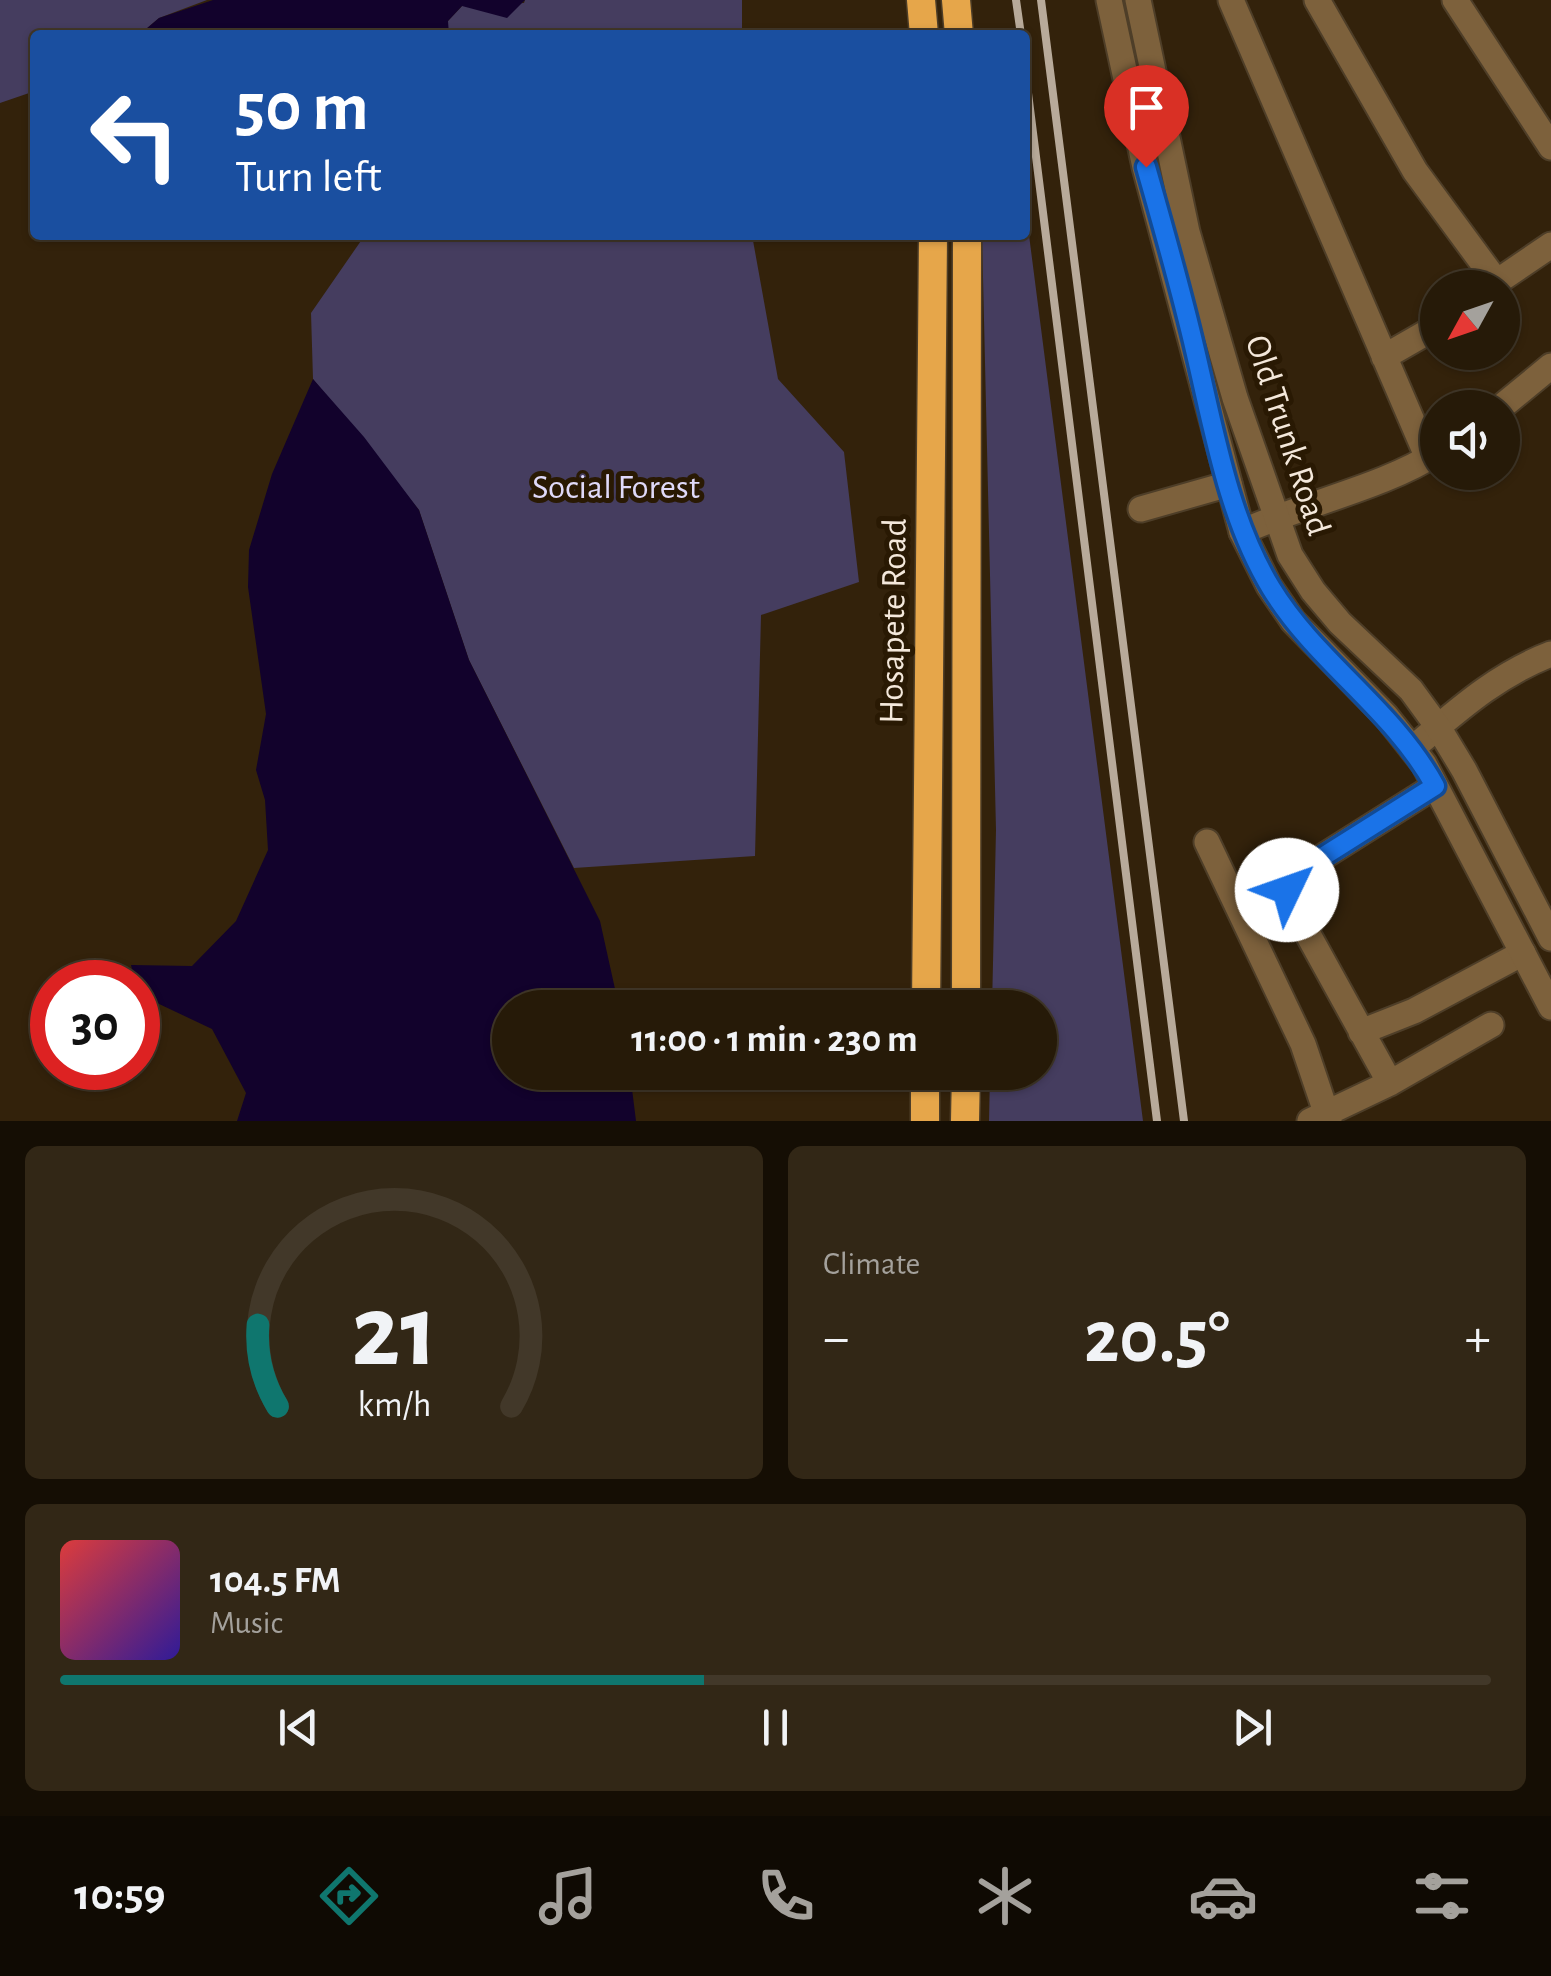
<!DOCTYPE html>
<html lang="en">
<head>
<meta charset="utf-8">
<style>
	:root { --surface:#261a08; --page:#322716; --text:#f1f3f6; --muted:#a4a19c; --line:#423829; --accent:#0f766e }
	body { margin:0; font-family:"Alegreya Sans",sans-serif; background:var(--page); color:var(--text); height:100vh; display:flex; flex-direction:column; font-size:38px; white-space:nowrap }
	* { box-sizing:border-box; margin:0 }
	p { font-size:32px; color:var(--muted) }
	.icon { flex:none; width:55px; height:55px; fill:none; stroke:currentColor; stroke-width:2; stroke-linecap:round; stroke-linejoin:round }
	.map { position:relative; height:1121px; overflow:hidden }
	.panel { display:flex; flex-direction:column; gap:25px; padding:25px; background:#150e04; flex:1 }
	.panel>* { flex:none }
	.top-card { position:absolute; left:30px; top:30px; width:1000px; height:210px; border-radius:10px; box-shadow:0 2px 8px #0004,0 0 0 2px var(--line); background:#1a4fa0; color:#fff; overflow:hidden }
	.needle { width:65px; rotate:230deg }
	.tools { position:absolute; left:1420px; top:270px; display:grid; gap:20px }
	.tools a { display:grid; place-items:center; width:100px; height:100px; border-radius:50%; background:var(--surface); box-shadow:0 2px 8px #0004,0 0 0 2px var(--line); font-size:50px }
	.speed { position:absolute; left:30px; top:960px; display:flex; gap:20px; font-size:50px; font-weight:700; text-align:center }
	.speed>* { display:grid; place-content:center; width:130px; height:130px; border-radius:50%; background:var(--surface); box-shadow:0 2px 8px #0004,0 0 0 2px var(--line); line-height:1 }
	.speed .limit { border:15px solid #d22; background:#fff; color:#111 }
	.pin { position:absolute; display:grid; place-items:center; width:85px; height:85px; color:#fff; margin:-102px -42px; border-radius:50% 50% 50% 0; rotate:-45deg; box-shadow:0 0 10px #0007 }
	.pin .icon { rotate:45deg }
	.me { position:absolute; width:110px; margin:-55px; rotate:48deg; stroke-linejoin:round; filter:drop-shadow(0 0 8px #0008) }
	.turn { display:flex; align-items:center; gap:35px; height:210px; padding:0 40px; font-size:45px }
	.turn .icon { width:130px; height:130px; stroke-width:2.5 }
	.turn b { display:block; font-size:70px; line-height:85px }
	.big { font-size:75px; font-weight:700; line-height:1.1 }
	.panel .widget { flex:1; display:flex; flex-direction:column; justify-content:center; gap:15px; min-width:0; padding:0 35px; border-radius:15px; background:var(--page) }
	.panel .dial { align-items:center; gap:0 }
	.dial svg { height:260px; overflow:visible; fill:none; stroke:var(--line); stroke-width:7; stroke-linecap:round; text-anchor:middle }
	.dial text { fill:var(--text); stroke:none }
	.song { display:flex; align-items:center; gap:30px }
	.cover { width:120px; height:120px; border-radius:15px; background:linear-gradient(135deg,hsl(0 70% 55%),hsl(250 70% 35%)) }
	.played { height:10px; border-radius:5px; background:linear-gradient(90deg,var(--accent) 45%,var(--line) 45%) }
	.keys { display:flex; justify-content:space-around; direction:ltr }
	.heat { display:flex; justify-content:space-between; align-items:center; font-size:55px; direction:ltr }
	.panel .tiles { flex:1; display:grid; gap:25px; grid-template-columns:1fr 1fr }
	.widget:last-child { grid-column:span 2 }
	.trip { position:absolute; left:492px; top:990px; width:565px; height:100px; border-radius:50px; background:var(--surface); box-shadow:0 2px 8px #0004,0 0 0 2px var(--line); font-weight:700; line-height:100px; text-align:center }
	.tab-bar { display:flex; height:160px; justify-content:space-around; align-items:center; background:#0f0a03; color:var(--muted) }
	.tab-bar .icon { width:70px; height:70px }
	.tab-bar .on { color:var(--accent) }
	.tab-bar b { font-size:45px; color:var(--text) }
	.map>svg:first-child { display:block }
	.green { fill:#453d5f }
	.water { fill:#12022c }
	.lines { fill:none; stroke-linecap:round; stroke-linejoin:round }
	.minor-casing { stroke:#4e3e28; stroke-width:29 }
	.tertiary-casing { stroke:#4e3e28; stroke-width:29 }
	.trunk-casing { stroke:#4e3e28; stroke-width:31 }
	.minor { stroke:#7d613c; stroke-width:25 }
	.tertiary { stroke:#7d613c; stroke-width:25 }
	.trunk { stroke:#e6a64a; stroke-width:28 }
	.rail { stroke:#b8aa9a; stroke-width:8 }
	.route-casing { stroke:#114b97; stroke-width:25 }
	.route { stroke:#1a73e8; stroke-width:18 }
	.labels { text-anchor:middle; stroke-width:10; stroke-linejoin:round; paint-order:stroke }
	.street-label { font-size:35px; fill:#f4e8db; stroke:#291903 }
	.park-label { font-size:35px; fill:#dfd9f9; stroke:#291903 }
</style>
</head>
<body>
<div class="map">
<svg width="1551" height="1121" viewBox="0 0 1551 1121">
	<rect width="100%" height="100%" fill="#33220b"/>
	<path class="green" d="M0 0H207L159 18 139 35H35V91L0 103Z
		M525 0H742V35H449L447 22 462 6 524 3Z
		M1025 204 1143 1121H989L990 1073 1040 1072V1008L992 1007 996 830 982 235H1025Z
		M365 235H752L778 379 844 452 859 582 761 615 755 856 574 868 469 660 419 510 313 379 311 313Z"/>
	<path class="water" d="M213 0H525L507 18 462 6 448 21 449 35H139L159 18Z
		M313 379 364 437 419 510 469 660 600 921 619 1007 510 1008V1072L630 1073 636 1121H237L246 1093 212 1029 138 994V982H135L131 965 192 966 236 921 268 850 265 800 256 770 266 714 248 587 249 550 272 474Z"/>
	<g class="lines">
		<g class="minor-casing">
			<path id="minor" d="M1231 0 1428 458
				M1317 0 1415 171 1496 281
				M1455 0 1551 147
				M1488 288 1551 245
				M1384 357 1438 326
				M1500 408 1551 366
				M1141 509 1229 484
				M1242 532C1302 504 1385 487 1438 452
				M1413 748C1457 711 1496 675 1551 654
				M1207 842 1303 1044 1329 1121
				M1361 1032 1414 1011 1523 953
				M1390 1083 1288 898C1286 887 1289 881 1297 873L1435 786
				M1310 1121 1390 1083 1491 1025"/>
		</g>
		<g class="tertiary-casing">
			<path id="tertiary" d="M1109 0 1145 167 1242 532 1269 586 1293 621 1386 716 1424 764 1551 1007
				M1138 0 1187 232 1235 398 1290 555 1313 591 1340 623 1411 690 1438 727 1464 770 1551 938"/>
		</g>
		<g class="trunk-casing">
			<path id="trunk" d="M921 0 924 35
				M956 0 959 35
				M926 1008 933 235
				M966 1008 967 235
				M925 1121V1072
				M965 1121 966 1072"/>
		</g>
		<use href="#minor" class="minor"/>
		<use href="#tertiary" class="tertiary"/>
		<use href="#trunk" class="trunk"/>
		<path class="rail" d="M1016 0 1021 35
			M1041 0 1184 1121
			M1025 69 1157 1121"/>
	</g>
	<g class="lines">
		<g class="route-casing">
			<path id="route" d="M1146 167C1163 227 1181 289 1195 350 1214 430 1228 517 1271 588 1316 662 1393 709 1435 786L1297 873 1289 881 1287 890"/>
		</g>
		<use href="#route" class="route"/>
	</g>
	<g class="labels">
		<g class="street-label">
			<text transform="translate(1289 435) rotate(72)" y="12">Old Trunk Road</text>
			<text transform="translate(892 621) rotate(-89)" y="12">Hosapete Road</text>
		</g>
		<g class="park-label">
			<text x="616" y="498">Social Forest</text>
		</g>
	</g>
</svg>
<div class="tools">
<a><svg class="needle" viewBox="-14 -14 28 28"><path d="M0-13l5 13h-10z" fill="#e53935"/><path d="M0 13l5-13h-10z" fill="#a4a19c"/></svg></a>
<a><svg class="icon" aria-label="sound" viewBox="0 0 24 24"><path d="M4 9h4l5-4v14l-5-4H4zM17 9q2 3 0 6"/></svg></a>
</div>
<div class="speed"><div class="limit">30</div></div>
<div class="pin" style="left:1146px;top:167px;background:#d93025"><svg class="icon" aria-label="arrive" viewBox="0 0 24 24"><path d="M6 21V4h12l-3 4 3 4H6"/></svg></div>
<svg class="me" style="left:1287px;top:890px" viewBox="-20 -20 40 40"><circle r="19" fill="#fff"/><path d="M0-13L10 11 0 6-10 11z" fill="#1a73e8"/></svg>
<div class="trip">11:00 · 1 min · 230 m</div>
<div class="top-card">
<div class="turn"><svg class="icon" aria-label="left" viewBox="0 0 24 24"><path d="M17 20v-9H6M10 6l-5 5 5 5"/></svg><div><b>50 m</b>Turn left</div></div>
</div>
</div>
<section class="panel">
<div class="tiles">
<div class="widget dial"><svg viewBox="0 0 100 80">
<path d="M14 69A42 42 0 1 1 86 69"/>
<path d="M14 69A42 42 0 0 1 8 44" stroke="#0f766e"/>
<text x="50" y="56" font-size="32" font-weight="700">21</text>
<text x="50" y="72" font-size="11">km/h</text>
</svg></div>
<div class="widget"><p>Climate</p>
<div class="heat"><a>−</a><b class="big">20.5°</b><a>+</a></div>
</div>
<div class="widget">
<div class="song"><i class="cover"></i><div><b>104.5 FM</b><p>Music</p></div></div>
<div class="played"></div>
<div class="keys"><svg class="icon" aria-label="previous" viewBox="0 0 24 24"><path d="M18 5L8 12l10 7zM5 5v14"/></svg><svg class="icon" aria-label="pause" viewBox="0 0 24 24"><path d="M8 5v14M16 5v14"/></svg><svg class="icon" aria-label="next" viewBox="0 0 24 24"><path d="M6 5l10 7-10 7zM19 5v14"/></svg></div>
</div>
</div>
</section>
<nav class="tab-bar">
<b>10:59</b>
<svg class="icon on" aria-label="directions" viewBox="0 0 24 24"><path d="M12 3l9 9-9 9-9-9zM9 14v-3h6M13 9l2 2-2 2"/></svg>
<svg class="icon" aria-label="music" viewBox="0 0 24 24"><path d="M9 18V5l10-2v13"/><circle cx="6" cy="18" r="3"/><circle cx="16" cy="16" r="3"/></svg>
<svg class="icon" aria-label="phone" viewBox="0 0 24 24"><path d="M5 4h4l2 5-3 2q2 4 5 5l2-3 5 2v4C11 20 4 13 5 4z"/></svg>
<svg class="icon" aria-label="climate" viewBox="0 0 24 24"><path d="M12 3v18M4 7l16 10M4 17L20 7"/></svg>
<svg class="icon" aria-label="car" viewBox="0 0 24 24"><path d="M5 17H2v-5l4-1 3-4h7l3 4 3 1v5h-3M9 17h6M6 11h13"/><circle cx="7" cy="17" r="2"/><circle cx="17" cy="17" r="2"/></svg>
<svg class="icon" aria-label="filters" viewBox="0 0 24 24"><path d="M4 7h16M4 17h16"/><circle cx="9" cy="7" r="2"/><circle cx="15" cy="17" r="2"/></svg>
</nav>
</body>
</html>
